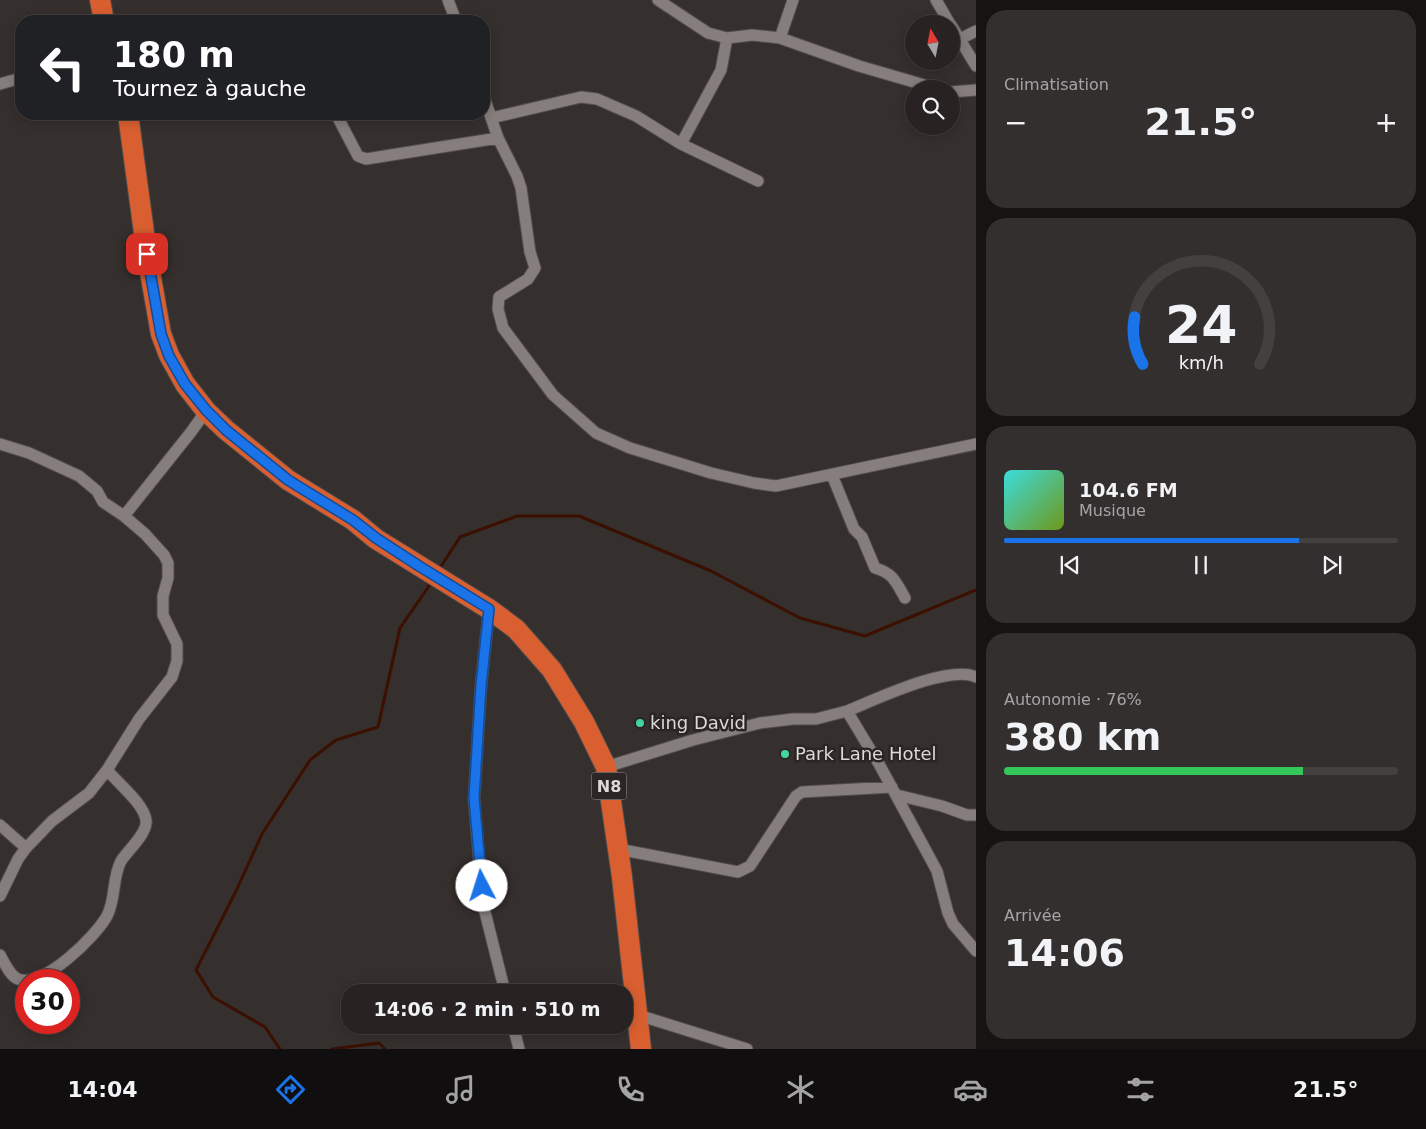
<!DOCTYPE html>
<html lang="fr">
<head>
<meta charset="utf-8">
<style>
	:root { --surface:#282322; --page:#342f2f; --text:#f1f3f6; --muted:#a5a4a5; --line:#444040; --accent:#1a73e8 }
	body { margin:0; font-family:"DejaVu Sans",sans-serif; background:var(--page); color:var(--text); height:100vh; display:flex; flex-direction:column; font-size:19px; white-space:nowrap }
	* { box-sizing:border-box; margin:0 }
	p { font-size:16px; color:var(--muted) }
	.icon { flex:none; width:28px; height:28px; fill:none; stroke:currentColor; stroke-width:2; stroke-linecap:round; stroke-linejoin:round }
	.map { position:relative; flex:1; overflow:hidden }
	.panel { display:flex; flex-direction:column; gap:10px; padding:10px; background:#161313; width:450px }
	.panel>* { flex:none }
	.guide { position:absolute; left:15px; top:15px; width:475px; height:105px; border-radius:20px; box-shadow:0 2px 12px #0003,0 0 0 1px var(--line); background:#202124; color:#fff; overflow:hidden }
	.needle { width:32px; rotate:350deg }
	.buttons { position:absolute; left:905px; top:15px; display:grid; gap:10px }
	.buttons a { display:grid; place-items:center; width:55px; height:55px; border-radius:50%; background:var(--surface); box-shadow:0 2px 12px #0003,0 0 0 1px var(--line); font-size:25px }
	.speed { position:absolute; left:15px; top:969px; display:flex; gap:10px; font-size:25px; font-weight:700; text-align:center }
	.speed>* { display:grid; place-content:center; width:65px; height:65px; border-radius:50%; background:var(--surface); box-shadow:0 2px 12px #0003,0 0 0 1px var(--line); line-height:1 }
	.speed .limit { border:8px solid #d22; background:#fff; color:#111 }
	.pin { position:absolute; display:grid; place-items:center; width:42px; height:42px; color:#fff; margin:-21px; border-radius:10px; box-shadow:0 2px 8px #0006 }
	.me { position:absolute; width:55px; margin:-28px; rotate:355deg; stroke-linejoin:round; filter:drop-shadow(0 0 4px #0008) }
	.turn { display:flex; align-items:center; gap:18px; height:105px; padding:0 15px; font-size:22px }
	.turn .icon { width:65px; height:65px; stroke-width:2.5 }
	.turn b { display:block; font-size:35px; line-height:42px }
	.big { font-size:38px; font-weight:700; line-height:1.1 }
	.panel .tile { flex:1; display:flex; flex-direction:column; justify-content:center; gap:8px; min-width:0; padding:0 18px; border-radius:20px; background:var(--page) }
	.panel .dial { align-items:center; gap:0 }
	.dial svg { height:130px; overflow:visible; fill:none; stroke:var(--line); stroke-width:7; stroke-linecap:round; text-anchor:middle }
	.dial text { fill:var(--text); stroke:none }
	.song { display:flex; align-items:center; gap:15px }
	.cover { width:60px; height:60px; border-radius:8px; background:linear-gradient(135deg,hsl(180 70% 55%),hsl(80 70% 35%)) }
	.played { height:5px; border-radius:2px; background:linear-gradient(90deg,var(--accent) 75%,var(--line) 75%) }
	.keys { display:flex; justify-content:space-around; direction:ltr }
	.heat { display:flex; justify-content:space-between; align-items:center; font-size:28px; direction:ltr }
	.charge { height:8px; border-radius:4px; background:linear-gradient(90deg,#34c759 76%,var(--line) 0) }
	.trip { position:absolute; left:341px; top:984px; width:292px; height:50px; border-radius:20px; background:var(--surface); box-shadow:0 2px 12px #0003,0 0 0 1px var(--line); font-weight:700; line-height:50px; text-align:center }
	.menu { display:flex; height:80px; justify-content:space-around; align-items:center; background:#100e0e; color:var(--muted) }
	.menu .icon { width:35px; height:35px }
	.menu .on { color:var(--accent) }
	.menu b { font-size:22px; color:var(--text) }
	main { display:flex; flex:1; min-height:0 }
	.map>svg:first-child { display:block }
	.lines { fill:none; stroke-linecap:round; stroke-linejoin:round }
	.stream { stroke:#3b1001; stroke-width:3 }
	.street-casing { stroke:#534d4c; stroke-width:13 }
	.highway-casing { stroke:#534d4c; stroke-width:22 }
	.street { stroke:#857e7c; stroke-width:11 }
	.highway { stroke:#da5f30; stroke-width:20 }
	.route-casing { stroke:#114b97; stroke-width:12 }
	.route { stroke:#1a73e8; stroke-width:9 }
	.poi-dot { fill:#46d49e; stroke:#2b2523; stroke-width:2 }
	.labels { text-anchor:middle; stroke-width:5; stroke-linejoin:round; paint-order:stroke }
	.shield { fill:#2b2523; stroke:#a8a3a2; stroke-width:1 }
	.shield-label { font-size:16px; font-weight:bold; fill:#ddd9d8 }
	.poi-label { font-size:18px; fill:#ddd9d8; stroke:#2b2523; text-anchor:start }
</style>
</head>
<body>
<main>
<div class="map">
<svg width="976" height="1049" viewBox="0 0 976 1049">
	<rect width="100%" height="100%" fill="#352f2d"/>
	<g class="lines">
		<path class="stream" d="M438 571 460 537 517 516H579L711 571 800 618 865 636 976 590
			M280 1049 265 1027 213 997 196 970 236 891 262 834 310 760 336 740 378 727 400 628 431 583
			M332 1049 379 1043 385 1049"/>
		<g class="street-casing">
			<path id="street" d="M448 0 456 21
				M658 0 708 33 727 38 752 35 780 38 859 66 938 89
				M936 0 950 24
				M951 25 976 66
				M780 38 793 0
				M960 39 976 31
				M0 84 21 78
				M951 92 976 90
				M484 97 498 138 517 176 521 188 530 252 535 268 528 279 499 297 498 309 503 328 553 395 596 433 630 448 711 473 754 483 776 486 976 444
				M336 114 358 156 366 159 498 138
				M491 118 581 97 597 99 636 116 681 144 758 181
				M681 144 721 70 727 38
				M0 444 29 453 79 476 97 491 103 502 124 516
				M832 475 854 529 862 537 875 568C893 573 896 582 905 598
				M489 609 481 686 474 799 483 904 505 992
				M847 711C875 700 949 664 976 677
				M606 767 693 740 760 723 793 719H816L847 711 879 764 937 871 948 913 953 924 976 951
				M897 795 942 806 967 815H976
				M0 825 26 848
				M618 849 738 872 750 866 796 796 802 792 892 787
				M0 896 18 859 26 848 52 821 89 793 107 770 139 719 172 677 177 661V644L163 615V596L168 578V563L164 555 145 534 124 516 191 432 206 411
				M0 955C4 962 10 976 18 979 43 989 96 936 107 916 116 899 112 878 121 861 128 850 148 833 146 820 144 804 118 783 107 770
				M638 1015 747 1049
				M513 1025 519 1049"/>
		</g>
		<g class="highway-casing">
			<path id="highway" d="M100 0 104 21
				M128 114 147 255 161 334 169 355 185 384 206 411 226 430 288 480 353 520 376 539 489 609 516 629 552 670 584 722 606 767 622 877 641 1049"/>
		</g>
		<use href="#street" class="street"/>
		<use href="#highway" class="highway"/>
	</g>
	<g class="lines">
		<g class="route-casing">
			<path id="route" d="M147 254 161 334 169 356 185 384 206 410 226 430 288 480 353 520 376 538 419 566 489 609 481 686 474 798 482 886"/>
		</g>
		<use href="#route" class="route"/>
	</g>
	<g class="poi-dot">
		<circle cx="640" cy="723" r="5"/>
		<circle cx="785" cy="754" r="5"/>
	</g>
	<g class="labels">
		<rect class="shield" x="591.5" y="772.5" width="35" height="27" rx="4"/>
		<g class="shield-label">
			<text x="609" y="792">N8</text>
		</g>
		<g class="poi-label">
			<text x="650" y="729">king David</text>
			<text x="795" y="760">Park Lane Hotel</text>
		</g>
	</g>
</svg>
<div class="buttons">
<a><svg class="needle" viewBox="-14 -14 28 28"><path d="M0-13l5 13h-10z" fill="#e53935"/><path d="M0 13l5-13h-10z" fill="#a5a4a5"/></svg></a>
<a><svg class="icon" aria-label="search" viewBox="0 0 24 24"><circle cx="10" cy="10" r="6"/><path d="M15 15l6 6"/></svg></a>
</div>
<div class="speed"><div class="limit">30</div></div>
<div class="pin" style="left:147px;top:254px;background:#d93025"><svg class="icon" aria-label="arrive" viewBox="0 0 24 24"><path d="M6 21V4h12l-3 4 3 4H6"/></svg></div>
<svg class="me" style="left:482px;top:886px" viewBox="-20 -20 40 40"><circle r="19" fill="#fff"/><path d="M0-13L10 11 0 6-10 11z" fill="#1a73e8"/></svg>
<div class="trip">14:06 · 2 min · 510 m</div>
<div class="guide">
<div class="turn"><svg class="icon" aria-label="left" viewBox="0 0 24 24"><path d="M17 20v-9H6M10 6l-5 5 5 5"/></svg><div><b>180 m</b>Tournez à gauche</div></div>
</div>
</div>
<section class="panel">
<div class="tile"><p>Climatisation</p>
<div class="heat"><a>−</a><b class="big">21.5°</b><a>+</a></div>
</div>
<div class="tile dial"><svg viewBox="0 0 100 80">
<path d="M14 69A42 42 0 1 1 86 69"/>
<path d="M14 69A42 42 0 0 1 9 40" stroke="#1a73e8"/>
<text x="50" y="56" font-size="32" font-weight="700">24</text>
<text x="50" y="72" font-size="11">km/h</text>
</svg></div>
<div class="tile">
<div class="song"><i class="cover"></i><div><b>104.6 FM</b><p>Musique</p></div></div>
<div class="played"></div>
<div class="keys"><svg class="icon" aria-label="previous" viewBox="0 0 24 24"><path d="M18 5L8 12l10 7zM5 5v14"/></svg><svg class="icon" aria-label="pause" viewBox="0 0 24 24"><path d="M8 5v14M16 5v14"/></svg><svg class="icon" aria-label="next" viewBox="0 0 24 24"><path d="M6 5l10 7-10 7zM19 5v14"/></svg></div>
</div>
<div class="tile"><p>Autonomie · 76%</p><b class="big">380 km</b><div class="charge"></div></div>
<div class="tile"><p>Arrivée</p><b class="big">14:06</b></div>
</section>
</main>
<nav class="menu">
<b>14:04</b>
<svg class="icon on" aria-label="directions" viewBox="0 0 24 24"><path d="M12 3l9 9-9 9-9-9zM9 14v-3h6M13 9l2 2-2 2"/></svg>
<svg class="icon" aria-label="music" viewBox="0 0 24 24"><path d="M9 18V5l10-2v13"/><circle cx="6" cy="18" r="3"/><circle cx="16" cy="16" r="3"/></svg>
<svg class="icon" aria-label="phone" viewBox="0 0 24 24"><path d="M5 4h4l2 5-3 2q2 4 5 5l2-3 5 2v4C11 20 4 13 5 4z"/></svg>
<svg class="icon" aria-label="climate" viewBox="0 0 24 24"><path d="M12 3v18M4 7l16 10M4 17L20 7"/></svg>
<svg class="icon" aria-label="car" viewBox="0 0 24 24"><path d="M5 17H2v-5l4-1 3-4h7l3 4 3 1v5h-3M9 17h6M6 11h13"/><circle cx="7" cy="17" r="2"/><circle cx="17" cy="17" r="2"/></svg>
<svg class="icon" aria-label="filters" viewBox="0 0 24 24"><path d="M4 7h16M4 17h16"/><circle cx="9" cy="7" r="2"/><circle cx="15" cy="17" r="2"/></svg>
<b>21.5°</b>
</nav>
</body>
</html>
